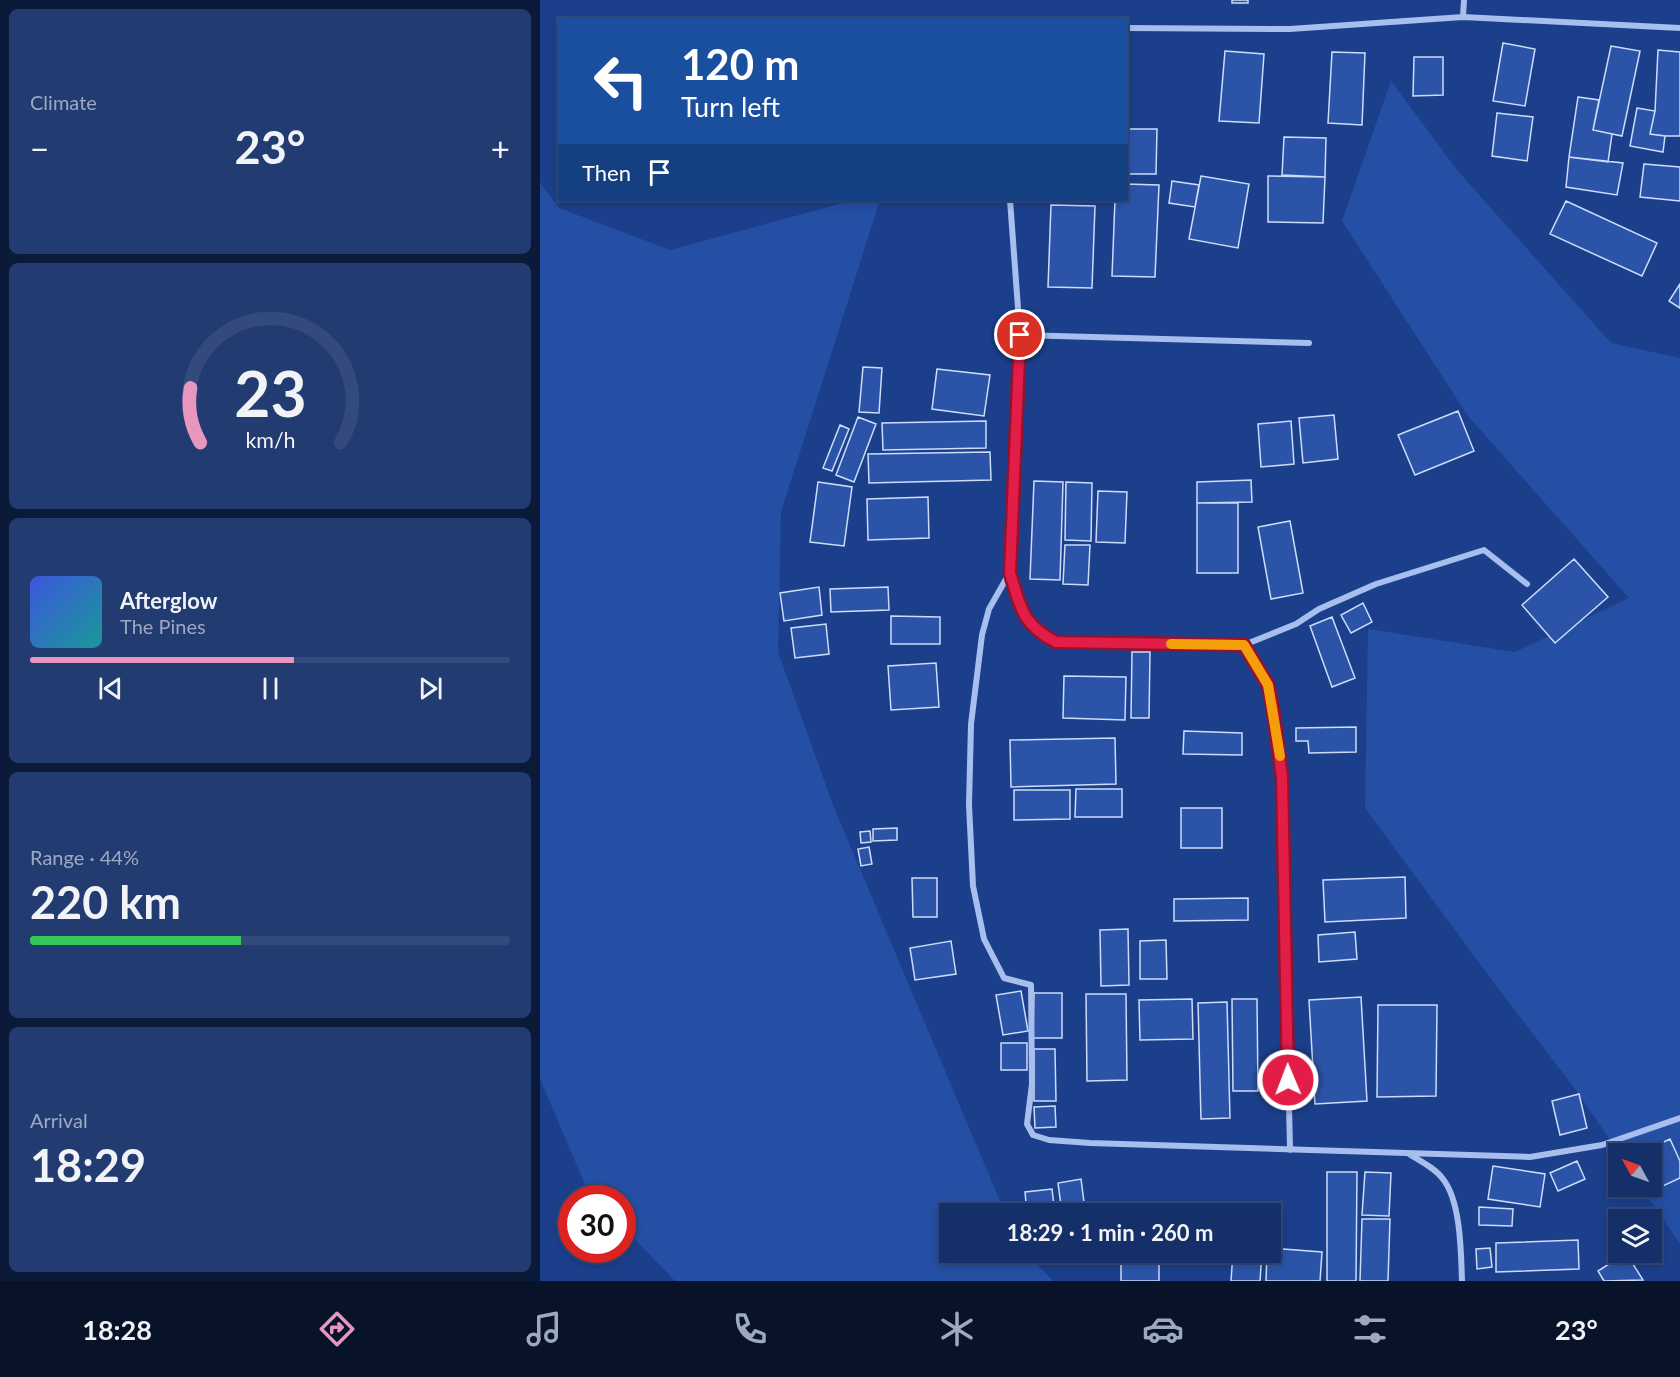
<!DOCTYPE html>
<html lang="en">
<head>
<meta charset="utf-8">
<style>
	:root { --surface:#152f68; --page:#223b71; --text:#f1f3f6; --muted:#9da9c0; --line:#344a7c; --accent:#e797bd }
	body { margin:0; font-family:Lato,sans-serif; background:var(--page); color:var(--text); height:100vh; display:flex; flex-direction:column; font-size:22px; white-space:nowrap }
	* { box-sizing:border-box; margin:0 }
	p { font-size:20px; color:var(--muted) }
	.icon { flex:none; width:33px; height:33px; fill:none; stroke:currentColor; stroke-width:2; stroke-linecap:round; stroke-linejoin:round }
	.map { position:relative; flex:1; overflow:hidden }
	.side { display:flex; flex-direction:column; gap:9px; padding:9px; background:#0c1a39; width:540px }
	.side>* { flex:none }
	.guide { position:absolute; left:18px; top:18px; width:570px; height:183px; border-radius:0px; box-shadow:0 3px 9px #0003,0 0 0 2px var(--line); background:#1a4fa0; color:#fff; overflow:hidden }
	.needle { width:39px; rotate:310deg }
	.buttons { position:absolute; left:1068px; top:1143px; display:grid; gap:12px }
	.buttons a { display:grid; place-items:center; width:54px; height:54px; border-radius:0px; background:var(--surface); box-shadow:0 3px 9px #0003,0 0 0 2px var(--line); font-size:30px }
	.speed { position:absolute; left:18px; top:1185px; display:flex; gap:12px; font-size:30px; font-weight:700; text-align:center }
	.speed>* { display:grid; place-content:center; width:78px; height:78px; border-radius:50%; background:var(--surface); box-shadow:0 3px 9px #0003,0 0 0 2px var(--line); line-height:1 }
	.speed .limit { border:9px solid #d22; background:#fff; color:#111 }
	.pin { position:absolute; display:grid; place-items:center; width:51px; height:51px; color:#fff; margin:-26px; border:3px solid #fff; border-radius:50%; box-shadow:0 2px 6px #0007 }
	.me { position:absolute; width:66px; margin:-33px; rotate:359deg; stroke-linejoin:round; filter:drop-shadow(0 0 4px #0008) }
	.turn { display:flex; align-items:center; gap:21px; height:126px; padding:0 24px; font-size:27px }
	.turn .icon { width:78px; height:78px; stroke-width:2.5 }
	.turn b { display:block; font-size:42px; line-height:51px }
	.then { display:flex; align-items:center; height:57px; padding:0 24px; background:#0003; gap:12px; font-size:22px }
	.big { font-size:45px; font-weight:700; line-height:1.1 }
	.side .tile { flex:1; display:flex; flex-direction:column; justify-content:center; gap:9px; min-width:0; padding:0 21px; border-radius:9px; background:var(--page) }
	.side .dial { align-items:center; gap:0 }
	.dial svg { height:156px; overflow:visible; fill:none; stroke:var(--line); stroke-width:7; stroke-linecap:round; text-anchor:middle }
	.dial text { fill:var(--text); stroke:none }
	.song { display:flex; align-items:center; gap:18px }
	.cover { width:72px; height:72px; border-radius:9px; background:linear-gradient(135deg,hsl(230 70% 55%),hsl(180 70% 35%)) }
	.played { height:6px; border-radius:3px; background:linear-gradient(90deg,var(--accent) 55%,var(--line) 55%) }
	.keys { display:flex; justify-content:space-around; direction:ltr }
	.heat { display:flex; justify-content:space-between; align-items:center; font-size:33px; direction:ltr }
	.charge { height:9px; border-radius:4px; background:linear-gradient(90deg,#34c759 44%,var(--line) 0) }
	.trip { position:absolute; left:399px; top:1203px; width:342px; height:60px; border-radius:0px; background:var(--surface); box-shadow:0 3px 9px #0003,0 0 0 2px var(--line); font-weight:700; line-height:60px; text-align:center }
	.menu { display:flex; height:96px; justify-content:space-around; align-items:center; background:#08132a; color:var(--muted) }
	.menu .icon { width:42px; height:42px }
	.menu .selected { color:var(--accent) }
	.menu b { font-size:27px; color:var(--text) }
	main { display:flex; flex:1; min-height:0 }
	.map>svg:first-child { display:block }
	.green { fill:#254fa4 }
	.building { fill:#2b54a9; stroke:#cddcf9; stroke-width:1.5 }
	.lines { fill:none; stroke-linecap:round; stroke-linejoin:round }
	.street { stroke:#a8beed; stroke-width:6 }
	.route-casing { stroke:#92132f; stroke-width:15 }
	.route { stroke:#e11d48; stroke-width:10 }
	.slow { stroke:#f59e0b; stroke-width:10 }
</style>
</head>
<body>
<main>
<section class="side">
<div class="tile"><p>Climate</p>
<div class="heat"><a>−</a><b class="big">23°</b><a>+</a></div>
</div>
<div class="tile dial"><svg viewBox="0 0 100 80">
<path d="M14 69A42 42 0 1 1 86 69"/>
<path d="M14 69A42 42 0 0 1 9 41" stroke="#e797bd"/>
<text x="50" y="56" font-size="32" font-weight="700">23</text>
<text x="50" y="72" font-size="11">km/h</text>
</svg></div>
<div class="tile">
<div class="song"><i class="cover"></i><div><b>Afterglow</b><p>The Pines</p></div></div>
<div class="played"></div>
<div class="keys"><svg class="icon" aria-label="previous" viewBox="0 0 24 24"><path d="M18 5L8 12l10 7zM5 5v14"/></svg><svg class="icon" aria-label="pause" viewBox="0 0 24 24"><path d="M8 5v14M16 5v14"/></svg><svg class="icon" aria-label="next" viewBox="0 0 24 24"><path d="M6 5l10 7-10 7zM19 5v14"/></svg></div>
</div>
<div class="tile"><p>Range · 44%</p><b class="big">220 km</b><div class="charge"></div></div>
<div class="tile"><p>Arrival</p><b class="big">18:29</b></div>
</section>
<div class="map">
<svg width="1140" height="1281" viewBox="0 0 1140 1281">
	<rect width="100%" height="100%" fill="#1c3f8b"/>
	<path class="green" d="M851 81 917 170 1071 343 1140 358V1244L1101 1187 1112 1186V1154L1079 1153 1038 1093 949 976 825 808 828 629 975 652 1089 598 928 416 802 221Z
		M0 183 19 208 130 250 314 200H340L241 512 238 652 293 805 465 1213 410 1214V1252L486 1253 513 1281H135L83 1227 82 1198H54L49 1194 0 1079Z"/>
	<path class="building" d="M692 0H708V3H692Z
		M963 43 995 49 985 106 953 101Z
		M1071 46 1100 51 1082 136 1053 130Z
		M1118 50 1140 52V136H1125L1110 134 1115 111Z
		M685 51 724 54 719 123 679 121Z
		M792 52 825 53 822 125 788 123Z
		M874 57H903V95L873 96Z
		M1038 97 1059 100 1053 130 1072 134 1068 162 1029 157Z
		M1097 108 1115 111 1110 134 1125 136 1123 152 1090 146Z
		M957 113 993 117 987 161 952 156Z
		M586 129H617L616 174H586Z
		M744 137 786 138 785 177 742 175Z
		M1029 157 1083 163 1077 195 1026 187Z
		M1104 164 1140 167V201L1100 197Z
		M661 176 709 184 698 248 649 239Z
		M728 176 785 177 783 223 728 222Z
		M632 181 659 185 655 207 629 203Z
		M586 184 619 185 615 277 572 276 575 200H586Z
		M1026 201 1117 243 1102 276 1010 234Z
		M511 205 555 206 552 288 508 287Z
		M1140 284V308L1129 301Z
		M323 367 342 368 339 413 319 412Z
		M397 369 450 375 444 416 392 409Z
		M918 411 934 451 875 475 858 435Z
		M794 415 798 459 763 463 759 418Z
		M318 417 336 424 314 482 296 475Z
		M446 421V448L343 450 342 423Z
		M751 421 754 464 721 467 718 424Z
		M300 425 309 429 292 471 283 468Z
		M450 452 451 480 329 483 328 454Z
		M711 480 712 502 657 503V482Z
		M494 481 523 482 520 580 490 579Z
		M278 482 312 487 304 546 270 542Z
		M526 482 552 483 551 541 525 540Z
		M558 491 587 492 585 543 556 542Z
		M388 497 389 538 328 540 327 499Z
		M657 503H698V573H657Z
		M750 521 763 593 731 599 718 527Z
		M525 545H550L548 585 523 584Z
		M1034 559 1068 597 1015 643 982 605Z
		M279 587 282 615 244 621 240 593Z
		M348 587 349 610 291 612 290 589Z
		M823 603 832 622 811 633 801 615Z
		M351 616 400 617V644H351Z
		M792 617 815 678 792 687 770 626Z
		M286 624 289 654 255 658 251 628Z
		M592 652H610L609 718H591Z
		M396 663 399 707 351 710 348 666Z
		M524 676 586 677 585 720 523 718Z
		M816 727V752L769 753 768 741H756V728Z
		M644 731 702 733V755L643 754Z
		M575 738 576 784 471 787 470 740Z
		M536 789H582V817H535Z
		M474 790H530V819L474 820Z
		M641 808H682V848H641Z
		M357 828V840L333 841V829Z
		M330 831 331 842 321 843 320 832Z
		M329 847 332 864 321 866 318 849Z
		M865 877 866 918 785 922 783 880Z
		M372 878H397V917H373Z
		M708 898V920L634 921V899Z
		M588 929 589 985 561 986 560 930Z
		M815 932 817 959 779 962 778 935Z
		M626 940 627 979H600V941Z
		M411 941 416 974 375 980 370 948Z
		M481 991 488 1031 463 1035 456 995Z
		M494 993H522V1038H493Z
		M546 994H586L587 1080 547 1081Z
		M821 997 827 1101 775 1104 769 1000Z
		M652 999 653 1039 600 1040 599 1000Z
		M692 999H717L718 1091H693Z
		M687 1002 690 1118 661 1119 658 1003Z
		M838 1005H897L896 1096 837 1097Z
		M461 1043H487V1070H461Z
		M494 1049H515L516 1101H494Z
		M1039 1094 1047 1128 1020 1135 1012 1101Z
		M515 1106 516 1127 495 1128 494 1107Z
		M1130 1139 1140 1161V1178L1108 1193 1106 1186H1112V1154H1098Z
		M1037 1161 1045 1179 1018 1191 1010 1173Z
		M953 1166 1005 1174 1000 1207 948 1199Z
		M787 1172H817L816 1281H787Z
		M825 1172 851 1173 849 1216 822 1215Z
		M541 1179 545 1210 522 1213 518 1183Z
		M512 1189 515 1214H487L485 1192Z
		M939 1207 973 1209 972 1226 939 1225Z
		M822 1219H850L848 1281H820Z
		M1038 1240 1039 1269 956 1272V1243Z
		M730 1248 782 1252 780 1281H726L727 1252H730Z
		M950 1248 952 1267 937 1269 936 1249Z
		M693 1252H722L720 1281H691Z
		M1086 1253 1103 1280 1064 1281 1058 1271Z
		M581 1262H619V1281H581Z"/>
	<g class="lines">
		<path class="street" d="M923 17 924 0
			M586 28 750 29 923 17 1140 28
			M470 200 480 335 470 572 449 609 442 635 431 724 429 805 433 886 444 939 464 978 491 985 492 1084 487 1124 493 1135 509 1140 550 1143 990 1157 1062 1145 1140 1118
			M480 335 769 343
			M470 572C480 606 482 626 516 642L704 645 756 624 779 609 836 584 944 550 987 584
			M704 645 728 685 733 710 742 777 750 1150
			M869 1154C880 1161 895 1168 903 1179 921 1202 921 1253 922 1281"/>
	</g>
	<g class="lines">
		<g class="route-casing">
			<path id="route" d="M480 335 470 573C480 606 482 625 516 642L704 645 728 685 733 710 742 777 748 1080"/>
		</g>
		<use href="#route" class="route"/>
		<path class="slow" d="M631 644 704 645 728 685 740 756"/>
	</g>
</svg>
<div class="buttons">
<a><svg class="needle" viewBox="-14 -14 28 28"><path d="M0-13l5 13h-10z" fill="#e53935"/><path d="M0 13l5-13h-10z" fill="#9da9c0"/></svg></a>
<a><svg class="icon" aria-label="layers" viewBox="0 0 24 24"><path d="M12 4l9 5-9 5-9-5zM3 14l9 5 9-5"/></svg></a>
</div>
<div class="speed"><div class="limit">30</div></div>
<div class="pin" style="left:480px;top:335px;background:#d93025"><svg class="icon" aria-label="arrive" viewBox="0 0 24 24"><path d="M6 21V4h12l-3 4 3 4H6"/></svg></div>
<svg class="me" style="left:748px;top:1080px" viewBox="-20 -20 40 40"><circle r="17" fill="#e11d48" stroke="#fff" stroke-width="3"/><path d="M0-11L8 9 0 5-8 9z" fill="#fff"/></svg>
<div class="trip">18:29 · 1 min · 260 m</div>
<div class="guide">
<div class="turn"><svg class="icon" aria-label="left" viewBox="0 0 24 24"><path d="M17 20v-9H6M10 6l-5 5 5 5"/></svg><div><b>120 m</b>Turn left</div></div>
<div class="then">Then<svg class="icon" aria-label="arrive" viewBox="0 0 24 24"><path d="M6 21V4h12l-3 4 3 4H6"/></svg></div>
</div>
</div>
</main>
<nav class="menu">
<b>18:28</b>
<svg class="icon selected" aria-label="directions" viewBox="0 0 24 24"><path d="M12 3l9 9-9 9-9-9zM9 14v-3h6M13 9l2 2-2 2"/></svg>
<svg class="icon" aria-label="music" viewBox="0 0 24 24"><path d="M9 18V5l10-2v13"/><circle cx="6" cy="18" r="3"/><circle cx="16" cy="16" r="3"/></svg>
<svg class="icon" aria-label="phone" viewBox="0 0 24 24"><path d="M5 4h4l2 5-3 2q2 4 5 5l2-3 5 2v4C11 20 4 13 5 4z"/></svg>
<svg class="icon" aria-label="climate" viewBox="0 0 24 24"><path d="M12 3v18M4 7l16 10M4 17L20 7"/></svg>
<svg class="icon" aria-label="car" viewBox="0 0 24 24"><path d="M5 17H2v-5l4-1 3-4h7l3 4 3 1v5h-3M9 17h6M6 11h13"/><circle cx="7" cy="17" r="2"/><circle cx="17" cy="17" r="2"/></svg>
<svg class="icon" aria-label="filters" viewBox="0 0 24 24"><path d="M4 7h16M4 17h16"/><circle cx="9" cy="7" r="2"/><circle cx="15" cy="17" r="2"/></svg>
<b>23°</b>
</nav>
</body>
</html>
